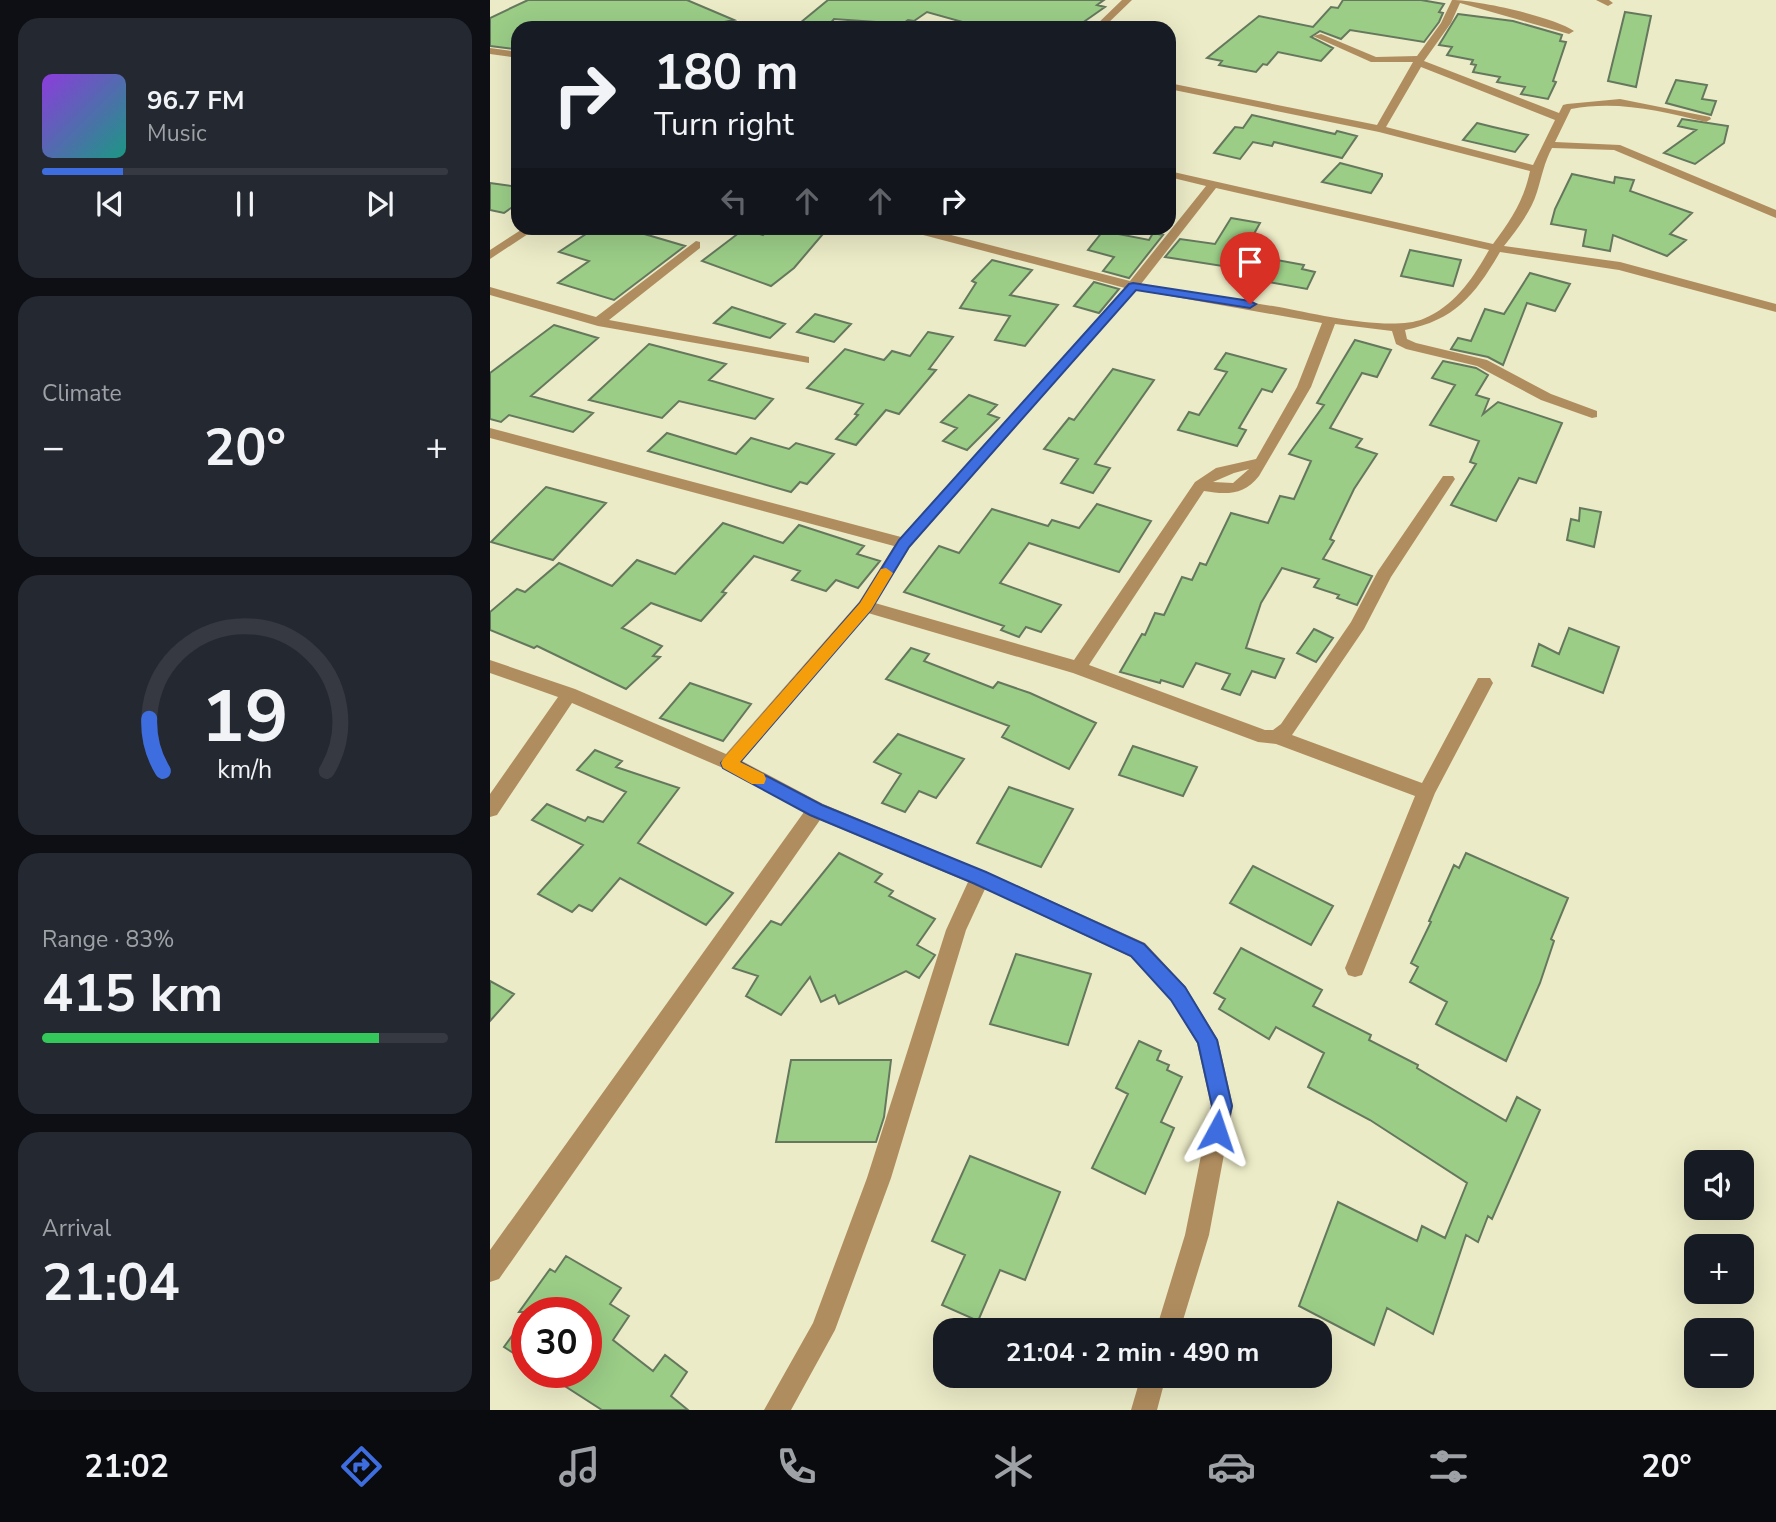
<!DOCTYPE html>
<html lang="en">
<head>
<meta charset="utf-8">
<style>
	:root { --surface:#171b24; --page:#242831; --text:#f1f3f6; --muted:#9ea1a6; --line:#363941; --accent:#3d6dde }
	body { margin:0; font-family:"Nunito Sans",sans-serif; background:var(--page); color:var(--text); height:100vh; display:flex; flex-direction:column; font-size:26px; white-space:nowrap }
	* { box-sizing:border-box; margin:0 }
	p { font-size:23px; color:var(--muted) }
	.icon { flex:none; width:38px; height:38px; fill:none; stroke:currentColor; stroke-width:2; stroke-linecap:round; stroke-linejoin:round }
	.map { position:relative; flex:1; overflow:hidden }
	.drawer { display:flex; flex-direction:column; gap:18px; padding:18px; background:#0d0f14; width:490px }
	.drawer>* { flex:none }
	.top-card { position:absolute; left:21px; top:21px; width:665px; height:214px; border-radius:21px; box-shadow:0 7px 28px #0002; background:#171b24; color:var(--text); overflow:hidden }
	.buttons { position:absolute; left:1194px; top:1150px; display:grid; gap:14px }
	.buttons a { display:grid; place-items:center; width:70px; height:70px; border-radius:14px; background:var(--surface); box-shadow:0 7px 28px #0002; font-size:35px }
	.speed { position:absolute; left:21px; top:1297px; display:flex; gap:14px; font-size:35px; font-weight:700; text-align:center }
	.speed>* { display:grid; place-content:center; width:91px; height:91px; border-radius:50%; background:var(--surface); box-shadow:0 7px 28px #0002; line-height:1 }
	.speed .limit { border:10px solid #d22; background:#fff; color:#111 }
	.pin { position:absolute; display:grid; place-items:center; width:60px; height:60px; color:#fff; margin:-72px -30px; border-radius:50% 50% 50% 0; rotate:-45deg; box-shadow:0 0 7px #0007 }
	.pin .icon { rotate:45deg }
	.me { position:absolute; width:77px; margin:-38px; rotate:5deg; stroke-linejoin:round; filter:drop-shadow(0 0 5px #0008) }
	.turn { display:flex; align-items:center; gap:24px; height:147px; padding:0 28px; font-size:32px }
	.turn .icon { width:91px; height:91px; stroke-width:2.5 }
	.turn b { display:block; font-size:49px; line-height:60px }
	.lanes { display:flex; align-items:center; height:66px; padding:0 28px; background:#0003; justify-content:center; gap:35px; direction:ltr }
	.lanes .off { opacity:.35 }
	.big { font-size:52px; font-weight:700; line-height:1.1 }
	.drawer .tile { flex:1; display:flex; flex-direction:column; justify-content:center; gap:10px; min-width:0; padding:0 24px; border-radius:21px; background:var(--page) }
	.drawer .dial { align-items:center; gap:0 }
	.dial svg { height:182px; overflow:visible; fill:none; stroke:var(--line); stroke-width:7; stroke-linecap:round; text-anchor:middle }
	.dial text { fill:var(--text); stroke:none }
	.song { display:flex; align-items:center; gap:21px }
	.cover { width:84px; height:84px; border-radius:10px; background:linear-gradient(135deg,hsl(270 70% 55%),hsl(170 70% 35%)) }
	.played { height:7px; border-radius:4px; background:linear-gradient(90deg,var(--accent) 20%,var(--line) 20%) }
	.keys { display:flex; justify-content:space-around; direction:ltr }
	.heat { display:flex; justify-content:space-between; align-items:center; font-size:38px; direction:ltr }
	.charge { height:10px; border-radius:5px; background:linear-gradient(90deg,#34c759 83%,var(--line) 0) }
	.trip { position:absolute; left:443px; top:1318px; width:399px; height:70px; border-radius:21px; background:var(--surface); box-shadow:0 7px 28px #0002; font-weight:700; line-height:70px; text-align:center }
	.dock { display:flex; height:112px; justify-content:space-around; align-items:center; background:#090b0e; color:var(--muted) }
	.dock .icon { width:49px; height:49px }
	.dock .active { color:var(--accent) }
	.dock b { font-size:32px; color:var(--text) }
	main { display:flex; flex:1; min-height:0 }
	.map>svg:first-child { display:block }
	.building { fill:#9bcd87; stroke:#65785d; stroke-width:2 }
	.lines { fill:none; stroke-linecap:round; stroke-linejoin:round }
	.minor { fill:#b08d5f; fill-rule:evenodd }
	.route { fill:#3d6dde; stroke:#284790; stroke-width:2 }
	.slow { fill:#f59e0b }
</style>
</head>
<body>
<main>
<section class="drawer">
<div class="tile">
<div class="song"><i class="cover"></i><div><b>96.7 FM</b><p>Music</p></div></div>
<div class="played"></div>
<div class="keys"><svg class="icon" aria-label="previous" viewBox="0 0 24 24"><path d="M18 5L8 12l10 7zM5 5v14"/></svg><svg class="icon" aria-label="pause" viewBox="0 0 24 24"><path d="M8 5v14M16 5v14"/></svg><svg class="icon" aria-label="next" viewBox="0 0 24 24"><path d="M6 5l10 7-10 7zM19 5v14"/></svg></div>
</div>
<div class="tile"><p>Climate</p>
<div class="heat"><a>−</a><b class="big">20°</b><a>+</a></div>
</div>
<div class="tile dial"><svg viewBox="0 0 100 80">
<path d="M14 69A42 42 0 1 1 86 69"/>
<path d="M14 69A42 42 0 0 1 8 46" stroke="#3d6dde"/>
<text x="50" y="56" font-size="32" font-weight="700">19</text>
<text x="50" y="72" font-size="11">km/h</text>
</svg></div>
<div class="tile"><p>Range · 83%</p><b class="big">415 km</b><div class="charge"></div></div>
<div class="tile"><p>Arrival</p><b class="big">21:04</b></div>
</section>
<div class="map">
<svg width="1286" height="1410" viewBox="0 0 1286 1410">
	<rect width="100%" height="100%" fill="#ecebc7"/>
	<path class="building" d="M38 0H197L244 20 205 28H28V47L24 49 0 46V18Z
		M338 0H614L607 5 615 7 585 28H494L437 12 424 21 418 20 408 27 398 24 394 28 386 22 344 19 338 26 310 23Z
		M853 0H931L954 4 949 12 953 13 949 22 934 42 860 30 851 39 830 31 821 37 843 48 831 61 788 52 777 65 773 64 766 72 729 65 732 61 717 58 769 16 823 27 841 7 848 8Z
		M1135 12 1161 16 1146 87 1118 81Z
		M968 14 1023 21 1072 35 1070 41 1076 42 1063 81 1066 82 1058 99 1031 94 1035 87 1007 82 1010 77 983 72 986 65 981 64 983 60 957 55 962 47 949 45Z
		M1186 80 1217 85 1212 99 1226 101 1221 115 1176 103Z
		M762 115 845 134 847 131 867 136 852 158 784 142 782 146 763 142 750 159 724 153 745 127 753 128Z
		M1192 119 1238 126 1234 143 1205 164 1174 153 1206 130 1188 126Z
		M987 123 1003 127 1038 135 1025 152 973 140Z
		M850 163 892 174V176L881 193 832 182Z
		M1082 174 1124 183 1125 177 1144 180 1140 191 1202 213 1180 234 1196 240 1177 256 1123 235 1120 251 1093 246 1096 230 1061 224 1065 209Z
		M0 183 28 187V203L14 213 0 210Z
		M741 218 770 223 745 268 675 257 690 239 725 244Z
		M105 228H134L195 246 124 300 68 283 99 261 69 252Z
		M280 228H338L304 268 281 286 212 261 254 229 273 235Z
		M613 231 659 240 663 233 673 235 639 278 613 271 624 257 598 250Z
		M920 250 971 260 963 286 911 276Z
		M770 257 814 265 812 269 825 272 817 289 779 282 781 279 760 274Z
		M502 260 542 270 520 295 568 305 535 346 505 340 520 316 470 308 486 283 482 281Z
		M1040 273 1080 284 1065 311 1037 303 1013 365 998 357 961 349 968 338 981 341 995 309 1014 314Z
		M604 282 629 289 609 313 584 306Z
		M242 307 295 324 280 338 224 323Z
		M325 314 361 324 344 342 307 332Z
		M64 325 108 338 41 396 103 413 83 432 19 415 11 422 0 419V373Z
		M438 332 463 337 439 369 446 370 409 414 396 410 366 445 346 439 368 415 365 414 373 404 317 388 355 349 394 360 402 351 420 356Z
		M865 340 901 350 887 377 872 373 840 428 872 439 866 447 887 454 864 489 840 539 844 541 833 559 882 576 867 605 847 598 849 595 824 587 829 579 792 568 771 603 756 648 794 659 785 678 762 671 750 695 732 689 740 674 706 663 693 687 671 680 670 683 630 672 652 634 655 635 665 613 674 615 692 577 702 580 710 563 716 565 741 513 778 523 790 496 804 499 821 461 799 454 834 405 827 403Z
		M159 344 236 364 219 380 283 399 265 419 189 401 172 418 99 400Z
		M736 353 796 369 782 392 772 389 749 428 756 430 747 446 688 430 699 412 709 415 737 372 725 369Z
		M953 361 986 368 998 375 986 395 999 399 993 414 1008 402 1072 423 1046 483 1029 478 1006 521 961 505 986 464 980 462 989 441 940 425 965 385 942 378Z
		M623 369 664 380 605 464 620 468 603 493 571 483 588 459 554 449 579 418 584 420Z
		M479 395 507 405 498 414 509 418 477 450 453 441 467 428 451 422Z
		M177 433 246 454 261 438 299 449 306 443 344 454 317 484 310 482 301 492 158 451Z
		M56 487 116 503 63 560 1 542Z
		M607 504 661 521 629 572 539 543 510 583 571 605 551 632 536 627 529 637 511 630 514 626 414 592 449 546 469 553 502 509 558 526 562 520 589 528Z
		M1090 508 1111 512 1104 547 1077 540 1081 519 1089 521Z
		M233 523 293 543 309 525 374 546 367 554 390 561 368 588 346 580 336 591 302 580 310 571 264 556 232 592 236 593 211 621 161 603 132 628 172 646 163 656 170 657 136 689 47 646 44 648 0 630V612L27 589 35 592 69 563 122 586 147 560 185 574Z
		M1079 628 1129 647 1113 693 1042 666 1049 644 1069 654Z
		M824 629 843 638 826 662 807 653Z
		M421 648 439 654 434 661 503 688 508 682 540 693 606 723 579 769 512 737 519 726 396 679Z
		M200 683 261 704 233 741 170 718Z
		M408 734 474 759 446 798 429 791 415 812 392 803 411 774 384 762Z
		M643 746 707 767 693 796 629 775Z
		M105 750 132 761 126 767 189 788 148 843 243 893 216 925 130 878 102 911 89 905 82 912 48 894 93 845 42 820 57 804 95 821 98 817 113 822 136 792 87 770Z
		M519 787 583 809 551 867 487 843Z
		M349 853 392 874 385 882 403 891 399 896 445 919 427 945 445 955 429 978 416 971 349 1004 345 995 331 1002 320 977 291 1015 256 996 268 976 243 968 281 921 291 925Z
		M976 853 1078 898 1061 939 1064 941 1050 983 1016 1061 946 1024 957 1002 920 982 928 967 921 963 941 922 939 921 964 865 969 868Z
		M763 866 843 906 821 945 740 903Z
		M751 948 832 990 823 1006 881 1035 879 1040 928 1065 927 1068 1016 1121 1027 1097 1050 1110 1002 1219 998 1216 988 1242 976 1235 943 1334 897 1308 884 1345 809 1306 848 1202 927 1241 932 1226 955 1238 977 1183 880 1120 818 1087 834 1053 786 1027 779 1039 729 1009 735 999 724 993Z
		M526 954 601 974 578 1045 500 1024Z
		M0 981 24 994 0 1021Z
		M649 1041 671 1051 667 1060 679 1065 677 1070 692 1077 671 1122 684 1128 655 1194 602 1168 638 1094 626 1088Z
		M301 1060H401L394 1117 386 1142H286Z
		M480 1156 570 1192 535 1280 510 1270 488 1321 452 1305 475 1255 442 1241Z
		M76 1256 131 1288 120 1304 139 1316 123 1340 163 1371 175 1355 197 1372 181 1396 198 1410H112L53 1372H96V1312H29L60 1269 65 1272Z
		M37 1315V1362L14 1347Z"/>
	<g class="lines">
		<path class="minor" d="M632 0H642L613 28H603Z
			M962 0C988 0 1064 17 1084 31L1079 34 970 3 961 23 934 61 1069 113 1073 105 1077 104 1130 99 1220 117 1221 119 1216 122C1171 111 1127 100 1081 109L1065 142 1130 145 1286 210V218L1124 150 1062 148C1054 163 1052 176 1047 192 1041 212 1027 229 1014 246L1130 262 1286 304V312L1129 270 1010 252C985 295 965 320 915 330L917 339 926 343 997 360 1061 394 1107 411V417L1102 418 1051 400 987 366 916 349 906 344 902 331 845 324 821 387 769 476C754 495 737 495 714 491L599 665 775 730H783L791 724 861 622 888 571 953 476H963L965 479 901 577 874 629 802 735 932 783 988 678H1000L1003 683 945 793 872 975 865 977 858 975 855 968 925 796 786 744 768 742 583 673 378 613 252 761 333 804 497 872 655 943 695 986 728 1040 743 1106 719 1235 690 1330H666L695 1235 721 1106 707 1043 681 1000 641 957 495 889 476 930 401 1178 345 1330 301 1410H274L323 1323 377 1178 456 930 478 882 330 820 9 1279 0 1282V1250L314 812 233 768 82 703 7 815 0 817V794L68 697 0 673V660L85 689 236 754 369 602 404 546 0 438V428L411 537 635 288 418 231 416 228H434L640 281 716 186 679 177V171L1003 244C1021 220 1034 200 1040 171L889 132 679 89V83L887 125 923 62H881L823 36 831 34 886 57 927 56 951 23ZM931 67 1065 120 1043 165 896 127ZM726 188 999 250C983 278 965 306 933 319 900 332 826 314 789 307 743 300 697 292 651 284ZM646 290 832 323 807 387 766 459 726 468 705 482 584 660 385 603 420 547ZM759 469 743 483 723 482 744 473Z
			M1106 0H1119L1123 3 1118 6Z
			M362 25H386L391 28H357Z
			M0 48 28 52V58L0 54Z
			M34 228H47L0 259V250Z
			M206 241 210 242V248L119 320 314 356 319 357V363L108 326 0 295V287L106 317Z
			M651 1376H676L667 1410H641Z"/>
	</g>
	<path class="route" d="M643 283 760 301 766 304 760 308 646 290 419 547 381 610 250 762 332 805 496 872 654 944 695 987 727 1040 742 1106 734 1139 727 1142 720 1139 717 1131 722 1106 708 1043 681 1000 641 956 483 883 320 815 233 768 231 763 370 603 409 540 639 284Z"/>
	<path class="slow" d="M396 568 403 573 381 610 250 762 274 774 276 779 274 784H262L233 768 231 763 233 759 370 603 391 569Z"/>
</svg>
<div class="buttons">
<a><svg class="icon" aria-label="sound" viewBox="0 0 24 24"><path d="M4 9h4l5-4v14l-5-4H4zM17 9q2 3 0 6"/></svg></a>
<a>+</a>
<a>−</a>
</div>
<div class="speed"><div class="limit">30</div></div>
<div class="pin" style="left:760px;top:304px;background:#d93025"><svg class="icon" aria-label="arrive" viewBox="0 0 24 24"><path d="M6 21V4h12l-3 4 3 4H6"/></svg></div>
<svg class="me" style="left:727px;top:1131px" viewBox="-20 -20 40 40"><path d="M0-17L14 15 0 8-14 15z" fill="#3d6dde" stroke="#fff" stroke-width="4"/></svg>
<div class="trip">21:04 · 2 min · 490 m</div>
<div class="top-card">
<div class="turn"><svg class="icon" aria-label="right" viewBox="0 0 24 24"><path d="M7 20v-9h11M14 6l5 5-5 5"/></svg><div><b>180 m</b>Turn right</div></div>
<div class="lanes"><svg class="icon off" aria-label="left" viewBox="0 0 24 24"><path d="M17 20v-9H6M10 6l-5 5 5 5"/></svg><svg class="icon off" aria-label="ahead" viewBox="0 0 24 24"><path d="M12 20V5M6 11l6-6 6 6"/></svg><svg class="icon off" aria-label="ahead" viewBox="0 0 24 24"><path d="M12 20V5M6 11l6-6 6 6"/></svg><svg class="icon" aria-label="right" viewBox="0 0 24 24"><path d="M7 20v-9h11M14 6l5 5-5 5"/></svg></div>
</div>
</div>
</main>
<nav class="dock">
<b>21:02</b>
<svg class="icon active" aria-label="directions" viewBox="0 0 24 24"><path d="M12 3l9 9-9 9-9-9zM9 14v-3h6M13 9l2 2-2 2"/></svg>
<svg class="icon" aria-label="music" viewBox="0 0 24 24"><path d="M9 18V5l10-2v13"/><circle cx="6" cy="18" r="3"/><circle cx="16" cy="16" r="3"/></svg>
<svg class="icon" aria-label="phone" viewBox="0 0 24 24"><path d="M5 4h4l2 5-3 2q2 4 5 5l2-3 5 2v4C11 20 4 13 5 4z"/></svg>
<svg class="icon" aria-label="climate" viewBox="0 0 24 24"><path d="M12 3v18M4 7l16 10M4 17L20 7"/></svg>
<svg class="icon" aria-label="car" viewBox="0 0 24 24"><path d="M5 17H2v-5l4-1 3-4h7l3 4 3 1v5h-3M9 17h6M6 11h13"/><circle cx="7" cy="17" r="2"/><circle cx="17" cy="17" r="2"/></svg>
<svg class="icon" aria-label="filters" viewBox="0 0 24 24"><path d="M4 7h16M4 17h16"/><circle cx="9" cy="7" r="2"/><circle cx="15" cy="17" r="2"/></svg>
<b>20°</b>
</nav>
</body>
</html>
